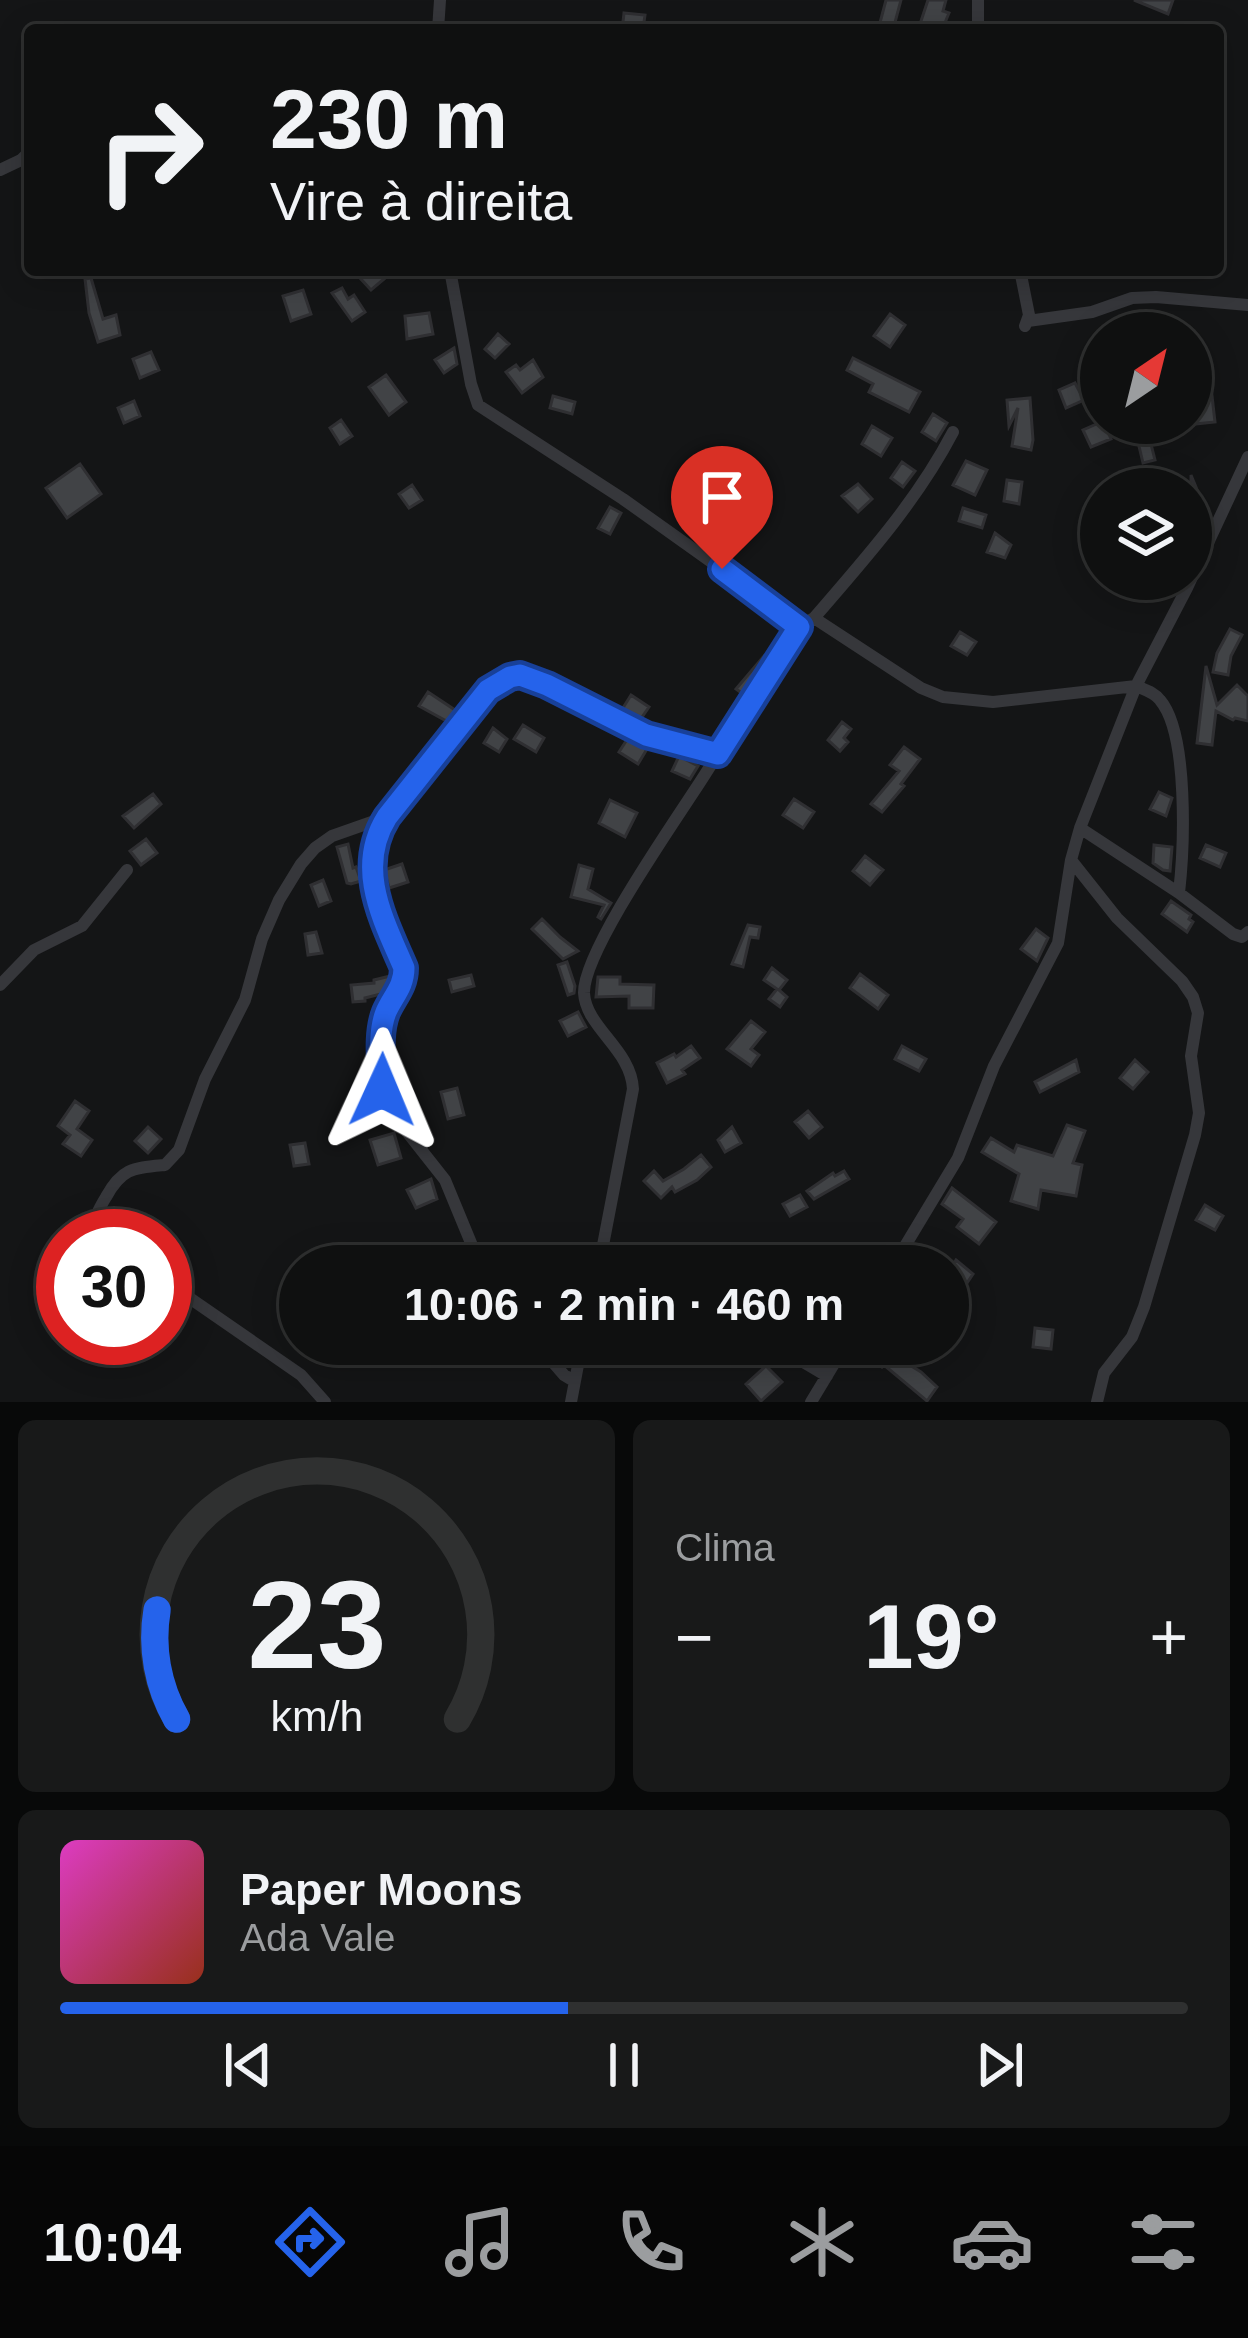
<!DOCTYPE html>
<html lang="pt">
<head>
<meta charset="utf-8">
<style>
	:root { --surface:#0f1010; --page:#181919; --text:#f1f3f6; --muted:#9b9d9f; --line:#2f3030; --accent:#2563eb }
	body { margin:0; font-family:Arial,sans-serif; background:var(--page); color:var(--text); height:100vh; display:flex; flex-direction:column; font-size:45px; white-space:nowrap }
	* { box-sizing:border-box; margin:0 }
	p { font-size:39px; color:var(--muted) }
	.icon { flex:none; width:66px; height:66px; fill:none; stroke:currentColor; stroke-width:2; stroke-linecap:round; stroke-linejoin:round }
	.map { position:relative; height:1402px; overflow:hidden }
	.panel { display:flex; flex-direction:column; gap:18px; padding:18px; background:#080909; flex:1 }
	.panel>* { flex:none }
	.guide { position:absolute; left:24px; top:24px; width:1200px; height:252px; border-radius:12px; box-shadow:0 6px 30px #0003,0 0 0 3px var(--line); background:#0f1010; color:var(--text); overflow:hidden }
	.needle { width:78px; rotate:35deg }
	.fabs { position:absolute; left:1080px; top:312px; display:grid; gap:24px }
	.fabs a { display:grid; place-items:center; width:132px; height:132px; border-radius:50%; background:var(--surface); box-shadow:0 6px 30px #0003,0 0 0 3px var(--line); font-size:60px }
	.speed { position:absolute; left:36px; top:1209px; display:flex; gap:24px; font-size:60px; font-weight:700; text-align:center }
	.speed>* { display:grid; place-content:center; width:156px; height:156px; border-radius:50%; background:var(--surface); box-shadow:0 6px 30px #0003,0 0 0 3px var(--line); line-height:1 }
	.speed .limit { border:18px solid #d22; background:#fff; color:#111 }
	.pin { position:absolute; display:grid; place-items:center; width:102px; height:102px; color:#fff; margin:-123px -51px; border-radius:50% 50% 50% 0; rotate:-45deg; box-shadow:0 0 12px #0007 }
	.pin .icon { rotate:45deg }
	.me { position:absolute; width:132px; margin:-66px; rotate:1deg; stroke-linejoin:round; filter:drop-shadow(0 0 9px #0008) }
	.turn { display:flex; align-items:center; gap:42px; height:252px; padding:0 48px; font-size:54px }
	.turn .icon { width:156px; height:156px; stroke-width:2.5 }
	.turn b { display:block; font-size:84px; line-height:102px }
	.big { font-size:90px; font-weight:700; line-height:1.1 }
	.panel .card { flex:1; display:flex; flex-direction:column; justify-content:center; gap:18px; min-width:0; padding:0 42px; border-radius:18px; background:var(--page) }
	.panel .dial { align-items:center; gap:0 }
	.dial svg { height:312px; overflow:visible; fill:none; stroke:var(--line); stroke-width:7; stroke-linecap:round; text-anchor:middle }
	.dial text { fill:var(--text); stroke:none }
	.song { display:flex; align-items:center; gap:36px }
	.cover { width:144px; height:144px; border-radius:18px; background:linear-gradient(135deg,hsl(310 70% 55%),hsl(10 70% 35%)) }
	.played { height:12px; border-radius:6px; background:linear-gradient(90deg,var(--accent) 45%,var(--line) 45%) }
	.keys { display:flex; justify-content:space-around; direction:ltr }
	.heat { display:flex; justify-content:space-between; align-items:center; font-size:66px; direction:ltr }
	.panel .tiles { flex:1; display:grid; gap:18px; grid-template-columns:1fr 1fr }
	.card:last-child { grid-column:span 2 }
	.trip { position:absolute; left:279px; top:1245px; width:690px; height:120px; border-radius:60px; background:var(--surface); box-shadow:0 6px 30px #0003,0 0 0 3px var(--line); font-weight:700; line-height:120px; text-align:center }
	.tab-bar { display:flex; height:192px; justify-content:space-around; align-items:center; background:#060606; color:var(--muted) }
	.tab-bar .icon { width:84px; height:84px }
	.tab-bar .on { color:var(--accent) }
	.tab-bar b { font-size:54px; color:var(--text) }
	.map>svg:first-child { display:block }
	.building { fill:#414346; stroke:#2f2f32; stroke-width:3 }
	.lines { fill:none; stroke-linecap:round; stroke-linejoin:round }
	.minor { stroke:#36373b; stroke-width:12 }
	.route-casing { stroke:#184099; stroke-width:30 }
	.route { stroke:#2563eb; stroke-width:21 }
</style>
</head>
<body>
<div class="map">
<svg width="1248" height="1402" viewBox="0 0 1248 1402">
	<rect width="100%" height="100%" fill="#141516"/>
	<path class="building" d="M886 0H901L893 30H878Z
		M928 0H946L943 11 949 13 942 30H918Z
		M1134 0H1173L1168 14Z
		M624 13 645 15 643 30H622Z
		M366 270H376L384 279 371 290 359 277Z
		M91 278 103 319 116 315 120 335 98 342 89 313 85 279Z
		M342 288 348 299 354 295 365 312 352 321 332 293Z
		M303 290 311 314 291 321 283 296Z
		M429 313 433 334 407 339 405 316Z
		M890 314 905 325 890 347 874 336Z
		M498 334 509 344 495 358 485 349Z
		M454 348 457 364 444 373 435 360Z
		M151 352 159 370 140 378 133 359Z
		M853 358 920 392 909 412 869 392 873 384 847 370Z
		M533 360 543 377 522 393 506 372 516 365 520 370Z
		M386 375 406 402 389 415 369 387Z
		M1075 383 1084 400 1066 408 1059 390Z
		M1211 387 1215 422 1195 424 1191 389Z
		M553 396 575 402 572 414 550 408Z
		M1030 398 1033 440 1031 450 1012 446 1018 408 1009 426 1007 400Z
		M134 401 140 416 124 423 118 408Z
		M933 414 947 423 936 441 922 432Z
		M341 420 352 436 340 444 330 428Z
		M1101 422 1104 423 1111 439 1091 447 1083 430Z
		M872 426 892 438 881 456 862 444Z
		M1149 436 1155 460 1143 463 1137 438Z
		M966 461 987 470 975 495 953 485Z
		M902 462 915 471 903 487 891 478Z
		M80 464 101 494 67 518 46 488Z
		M715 471 736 482 725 502 705 490Z
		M1191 475 1208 516 1191 522Z
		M1007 480 1022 482 1019 504 1004 501Z
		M858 484 872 499 858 512 842 496Z
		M412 485 422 500 409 508 399 494Z
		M610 507 621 513 610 534 598 528Z
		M963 508 986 515 982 528 959 521Z
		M995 533 1011 545 1005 558 987 552Z
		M1230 629 1242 635 1231 656 1228 675 1213 672 1217 653Z
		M960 632 976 642 967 655 951 646Z
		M764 656 766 658 743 694 736 689Z
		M1206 666 1217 705 1237 685 1248 696V721L1235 718 1233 720 1216 711 1212 745 1197 743Z
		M428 692 458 712 450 723 419 706Z
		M631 695 649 707 640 720 621 711Z
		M842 722 851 729 844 738 848 742 840 751 828 740Z
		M523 725 544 738 536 752 514 739Z
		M493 728 507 739 499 752 484 743Z
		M628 738 647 749 638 764 619 752Z
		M904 747 920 759 901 784 904 786 882 812 871 804 899 771 890 765Z
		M679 756 698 766 690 779 672 771Z
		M1159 792 1172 798 1166 816 1150 809Z
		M153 794 161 804 134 828 123 816Z
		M794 799 814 812 803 828 783 815Z
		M610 800 637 813 625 837 599 823Z
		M146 839 157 853 141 865 130 851Z
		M348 844 353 868 356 867 361 881 351 884 347 883 337 847Z
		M1154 845 1172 847 1170 871 1163 870 1153 863Z
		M1206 845 1226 853 1220 867 1200 858Z
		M865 856 883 870 870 885 853 871Z
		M402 864 408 882 389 888 384 870Z
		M579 865 593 869 588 889 611 903 601 919 598 917 604 905 571 897Z
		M323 880 331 901 319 906 311 885Z
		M1171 901 1191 915 1189 919 1193 922 1187 932 1162 914Z
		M542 919 560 937 578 951 563 959 532 929Z
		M748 925 760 927 758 938 750 937 743 967 732 964Z
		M1036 929 1048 938 1037 961 1021 949Z
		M316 932 322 953 308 955 305 934Z
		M567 962 575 986 574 993 568 995 558 965Z
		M772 968 787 980 779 990 787 997 780 1007 769 999 777 989 764 980Z
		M860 974 888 995 878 1009 850 988Z
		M394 975 385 993 365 998V1001L353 1002 351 985 374 983V980Z
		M471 975 474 986 452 992 449 980Z
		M598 977H620V984L654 985 653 1008H629V996L596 997Z
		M578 1012 586 1027 568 1036 560 1021Z
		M751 1021 765 1032 751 1049 759 1055 751 1066 727 1049Z
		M691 1046 700 1058 682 1070 685 1074 667 1083 657 1063 674 1054 676 1057Z
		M902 1046 926 1059 919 1071 895 1059Z
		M1076 1060 1079 1072 1040 1092 1035 1082Z
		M1135 1060 1148 1072 1133 1089 1120 1078Z
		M457 1088 464 1115 448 1119 441 1092Z
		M75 1101 89 1111 77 1129 92 1140 81 1156 63 1144 70 1135 58 1126Z
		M808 1111 822 1127 809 1138 795 1122Z
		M1067 1125 1085 1131 1073 1163 1082 1165 1076 1196 1041 1190 1038 1209 1011 1201 1019 1174 982 1152 991 1138 1014 1152 1017 1145 1053 1156Z
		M148 1127 161 1139 148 1153 135 1141Z
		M732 1127 741 1143 725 1152 718 1140Z
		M394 1133 401 1158 378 1165 370 1140Z
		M305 1143 309 1164 294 1166 290 1145Z
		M701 1155 711 1167 697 1180 675 1192 672 1187 661 1198 644 1181 654 1171 663 1181 684 1169Z
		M844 1171 849 1179 814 1199 807 1191 833 1173 835 1176Z
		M431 1179 437 1199 416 1208 407 1190Z
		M952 1188 996 1222 979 1244 957 1227 963 1219 942 1204Z
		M800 1195 807 1207 790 1216 783 1204Z
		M1205 1205 1223 1216 1215 1230 1196 1220Z
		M956 1260 973 1274 963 1289 948 1279V1273Z
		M1035 1328 1053 1330 1051 1349 1033 1347Z
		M876 1344 921 1372 937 1387 927 1401 884 1365 882 1367 867 1357Z
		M766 1366 782 1382 761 1401 746 1384Z"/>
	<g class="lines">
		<path class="minor" d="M978 0V30
			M438 30 440 0
			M0 170 21 160 30 151
			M450 270 471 384 478 405 623 499 755 593 798 627
			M1020 270 1029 315 1025 326
			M1028 321 1092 312 1132 298 1156 297 1248 305
			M814 618 921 688 943 697 993 702 1136 686C1145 690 1154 692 1160 700 1189 734 1184 849 1179 893
			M1080 828 1179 893 1233 934 1242 937 1248 932
			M1071 860 1117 918 1182 981 1193 997 1198 1013 1191 1056 1199 1113 1195 1135 1144 1307 1132 1337 1104 1373 1097 1402
			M0 985 34 950 82 926 127 870
			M100 1236 94 1225C96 1214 100 1207 106 1197 122 1168 133 1168 165 1165L179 1150 205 1079 245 1000 262 939 279 900 301 864 315 848 332 836 386 817
			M484 1266 476 1255 445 1180 400 1123 382 1090 383 1027 386 1012 404 981V968L373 890 372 865 377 833 489 690 510 677 519 675 547 685 646 735 718 755
			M599 1266 633 1089C631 1049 586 1028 584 993 583 951 678 817 704 776 736 726 767 677 798 627L814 618C865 559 917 501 953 432
			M893 1266 958 1158 994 1066 1058 943 1071 860 1080 828 1136 686 1187 588 1248 457
			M165 1281 301 1375 325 1402
			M537 1344 564 1375 574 1381
			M773 1344 827 1376
			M571 1402 582 1344
			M811 1402 846 1344"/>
	</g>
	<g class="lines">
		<g class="route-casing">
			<path id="route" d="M382 1090C382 1066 377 1034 386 1012 393 996 404 987 404 968 383 919 355 868 387 817L488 690 510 677 520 675 547 685 646 735 718 754 799 627 722 569"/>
		</g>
		<use href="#route" class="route"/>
	</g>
</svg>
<div class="fabs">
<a><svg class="needle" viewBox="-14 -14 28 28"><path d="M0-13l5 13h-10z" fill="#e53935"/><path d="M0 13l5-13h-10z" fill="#9b9d9f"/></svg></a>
<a><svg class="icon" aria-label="layers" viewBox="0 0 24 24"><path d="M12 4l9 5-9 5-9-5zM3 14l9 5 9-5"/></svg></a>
</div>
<div class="speed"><div class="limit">30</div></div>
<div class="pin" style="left:722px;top:569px;background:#d93025"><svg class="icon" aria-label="arrive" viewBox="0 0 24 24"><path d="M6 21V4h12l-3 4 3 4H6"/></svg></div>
<svg class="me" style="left:382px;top:1090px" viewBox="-20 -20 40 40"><path d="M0-17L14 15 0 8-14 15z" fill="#2563eb" stroke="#fff" stroke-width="4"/></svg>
<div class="trip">10:06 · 2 min · 460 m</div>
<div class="guide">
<div class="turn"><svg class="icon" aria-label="right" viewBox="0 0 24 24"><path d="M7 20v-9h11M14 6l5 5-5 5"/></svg><div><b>230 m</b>Vire à direita</div></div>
</div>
</div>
<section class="panel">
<div class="tiles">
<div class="card dial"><svg viewBox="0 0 100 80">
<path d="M14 69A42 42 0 1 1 86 69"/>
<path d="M14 69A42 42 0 0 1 9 41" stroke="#2563eb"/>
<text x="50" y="56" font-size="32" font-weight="700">23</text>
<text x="50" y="72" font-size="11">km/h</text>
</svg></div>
<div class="card"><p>Clima</p>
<div class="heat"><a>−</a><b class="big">19°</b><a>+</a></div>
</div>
<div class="card">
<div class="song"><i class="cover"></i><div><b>Paper Moons</b><p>Ada Vale</p></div></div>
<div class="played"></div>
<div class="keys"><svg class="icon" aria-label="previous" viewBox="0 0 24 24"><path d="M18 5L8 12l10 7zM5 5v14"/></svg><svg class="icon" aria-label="pause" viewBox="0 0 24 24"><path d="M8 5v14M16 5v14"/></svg><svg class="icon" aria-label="next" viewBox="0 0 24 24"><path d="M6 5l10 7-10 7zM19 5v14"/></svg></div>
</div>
</div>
</section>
<nav class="tab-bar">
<b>10:04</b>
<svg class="icon on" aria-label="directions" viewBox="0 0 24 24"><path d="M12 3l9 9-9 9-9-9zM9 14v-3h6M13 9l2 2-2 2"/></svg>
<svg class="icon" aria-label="music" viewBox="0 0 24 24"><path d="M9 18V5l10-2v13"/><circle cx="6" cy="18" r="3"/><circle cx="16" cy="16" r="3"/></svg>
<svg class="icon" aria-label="phone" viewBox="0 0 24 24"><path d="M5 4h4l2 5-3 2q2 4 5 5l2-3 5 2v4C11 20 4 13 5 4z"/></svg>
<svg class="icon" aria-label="climate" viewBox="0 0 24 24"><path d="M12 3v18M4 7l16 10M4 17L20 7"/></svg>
<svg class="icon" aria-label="car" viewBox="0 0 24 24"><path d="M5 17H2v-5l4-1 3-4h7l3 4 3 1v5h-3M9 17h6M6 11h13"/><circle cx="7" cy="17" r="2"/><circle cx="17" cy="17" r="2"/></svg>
<svg class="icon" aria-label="filters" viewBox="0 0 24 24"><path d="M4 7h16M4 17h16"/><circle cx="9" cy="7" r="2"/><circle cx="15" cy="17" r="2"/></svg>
</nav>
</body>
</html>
